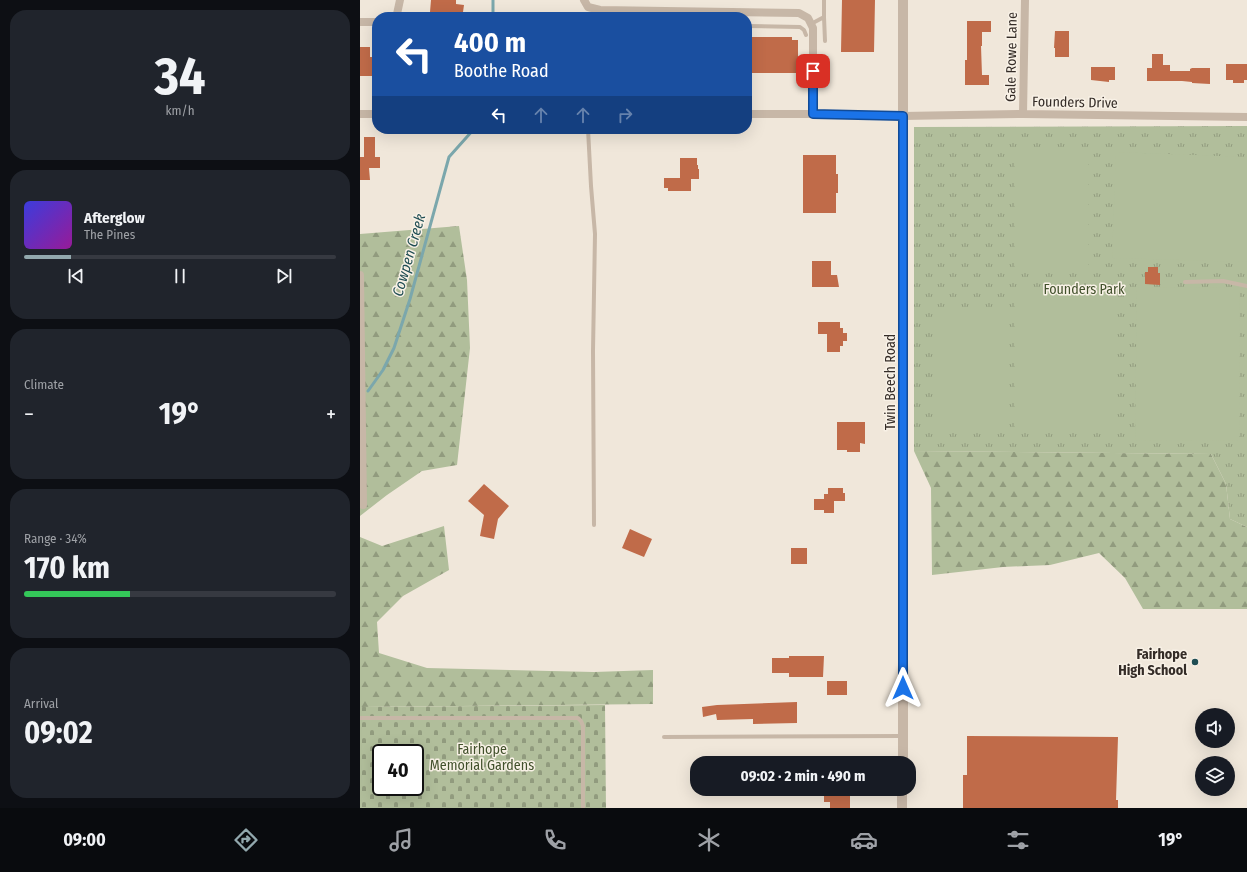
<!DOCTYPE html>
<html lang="en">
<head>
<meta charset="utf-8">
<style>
	:root { --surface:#171b24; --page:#20242c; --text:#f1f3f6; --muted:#9ea1a6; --line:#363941; --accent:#92a8ad }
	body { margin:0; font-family:"Fira Sans Condensed",sans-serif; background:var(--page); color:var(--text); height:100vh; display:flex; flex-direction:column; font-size:15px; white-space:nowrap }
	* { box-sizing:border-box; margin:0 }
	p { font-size:13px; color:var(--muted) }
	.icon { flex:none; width:22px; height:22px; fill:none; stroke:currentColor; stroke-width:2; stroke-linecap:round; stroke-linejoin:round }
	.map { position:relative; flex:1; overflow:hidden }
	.sheet { display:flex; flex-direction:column; gap:10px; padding:10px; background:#0d0f14; width:360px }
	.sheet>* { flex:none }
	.guide { position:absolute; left:12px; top:12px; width:380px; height:122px; border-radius:16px; box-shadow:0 4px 16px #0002; background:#1a4fa0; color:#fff; overflow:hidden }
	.buttons { position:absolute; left:835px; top:708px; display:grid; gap:8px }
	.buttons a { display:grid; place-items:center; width:40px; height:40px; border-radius:50%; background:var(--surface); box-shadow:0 4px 16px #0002; font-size:20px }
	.speed { position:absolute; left:12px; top:744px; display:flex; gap:8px; font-size:20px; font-weight:700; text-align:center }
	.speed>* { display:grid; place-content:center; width:52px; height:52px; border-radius:50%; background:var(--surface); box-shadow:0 4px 16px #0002; line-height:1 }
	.speed .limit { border:2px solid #111; border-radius:6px; background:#fff; color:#111 }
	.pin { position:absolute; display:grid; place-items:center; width:34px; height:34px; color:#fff; margin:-17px; border-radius:8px; box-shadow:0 2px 6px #0006 }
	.me { position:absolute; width:44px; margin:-22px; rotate:0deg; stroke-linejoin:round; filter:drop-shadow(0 0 3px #0008) }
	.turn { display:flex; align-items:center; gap:14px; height:84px; padding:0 16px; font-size:18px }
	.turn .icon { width:52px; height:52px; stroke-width:2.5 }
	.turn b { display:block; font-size:28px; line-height:34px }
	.lanes { display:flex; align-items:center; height:38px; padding:0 16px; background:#0003; justify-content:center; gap:20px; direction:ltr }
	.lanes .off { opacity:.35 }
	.big { font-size:30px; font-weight:700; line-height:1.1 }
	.sheet .widget { flex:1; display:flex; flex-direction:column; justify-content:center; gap:6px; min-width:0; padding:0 14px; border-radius:16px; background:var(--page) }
	.sheet .dial { align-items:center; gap:0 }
	.dial b { font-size:52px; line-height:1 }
	.song { display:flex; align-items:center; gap:12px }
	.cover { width:48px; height:48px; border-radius:6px; background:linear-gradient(135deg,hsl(240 70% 55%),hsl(300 70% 35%)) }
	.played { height:4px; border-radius:2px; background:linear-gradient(90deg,var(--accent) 15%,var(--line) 15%) }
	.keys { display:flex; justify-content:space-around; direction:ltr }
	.heat { display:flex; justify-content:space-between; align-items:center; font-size:22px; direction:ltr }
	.charge { height:6px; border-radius:3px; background:linear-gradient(90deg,#34c759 34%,var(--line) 0) }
	.trip { position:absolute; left:330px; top:756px; width:226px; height:40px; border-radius:16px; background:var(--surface); box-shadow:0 4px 16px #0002; font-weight:700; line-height:40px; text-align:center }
	.dock { display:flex; height:64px; justify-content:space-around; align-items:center; background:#090b0e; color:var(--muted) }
	.dock .icon { width:28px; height:28px }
	.dock .active { color:var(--accent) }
	.dock b { font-size:18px; color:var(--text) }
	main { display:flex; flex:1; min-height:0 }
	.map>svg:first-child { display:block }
	.forest { fill:url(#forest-firs) }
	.cemetery { fill:url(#cemetery-stones); fill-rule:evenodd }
	.park { fill:url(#park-tufts) }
	.garden { fill:#b1be9b }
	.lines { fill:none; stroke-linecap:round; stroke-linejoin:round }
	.stream { stroke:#7ba7ac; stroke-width:3 }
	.building { fill:#c06b49 }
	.service { stroke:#c7b7a7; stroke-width:4 }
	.minor { stroke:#c7b7a7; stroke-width:8 }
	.tertiary { stroke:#c7b7a7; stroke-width:10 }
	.route-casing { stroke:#114b97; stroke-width:10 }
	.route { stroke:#1a73e8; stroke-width:7 }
	.poi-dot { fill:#1f4d53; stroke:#f8f1e6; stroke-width:1.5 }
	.labels { text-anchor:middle; stroke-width:3; stroke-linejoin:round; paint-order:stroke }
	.street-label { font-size:14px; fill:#342c27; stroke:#f8f1e6 }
	.park-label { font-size:14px; fill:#42512c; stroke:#f8f1e6 }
	.poi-label { font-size:14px; font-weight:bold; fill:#342c27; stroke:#f8f1e6; text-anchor:end }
	.water-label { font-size:15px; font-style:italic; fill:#1f4d53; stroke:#f8f1e6 }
</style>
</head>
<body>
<main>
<section class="sheet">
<div class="widget dial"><b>34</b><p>km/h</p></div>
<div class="widget">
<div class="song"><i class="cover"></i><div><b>Afterglow</b><p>The Pines</p></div></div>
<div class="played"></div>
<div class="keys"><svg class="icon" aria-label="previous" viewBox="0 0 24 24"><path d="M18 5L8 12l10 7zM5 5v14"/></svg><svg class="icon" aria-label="pause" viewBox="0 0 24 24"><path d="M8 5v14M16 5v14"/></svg><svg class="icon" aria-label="next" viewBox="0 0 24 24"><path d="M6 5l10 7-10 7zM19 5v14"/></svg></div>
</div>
<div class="widget"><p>Climate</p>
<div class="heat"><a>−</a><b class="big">19°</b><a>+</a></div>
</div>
<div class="widget"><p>Range · 34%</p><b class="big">170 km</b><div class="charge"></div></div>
<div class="widget"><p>Arrival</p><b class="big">09:02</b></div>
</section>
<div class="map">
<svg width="887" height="808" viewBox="0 0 887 808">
	<defs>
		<pattern id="forest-firs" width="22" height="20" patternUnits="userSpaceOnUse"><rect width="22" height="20" fill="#b1be9b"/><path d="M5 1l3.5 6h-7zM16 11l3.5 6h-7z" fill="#919b7e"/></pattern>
		<pattern id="cemetery-stones" width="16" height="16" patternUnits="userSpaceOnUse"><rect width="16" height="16" fill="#b1be9b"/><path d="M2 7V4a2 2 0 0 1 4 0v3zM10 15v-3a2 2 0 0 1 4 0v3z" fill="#919b7e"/></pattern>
		<pattern id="park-tufts" width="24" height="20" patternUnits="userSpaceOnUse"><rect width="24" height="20" fill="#b1be9b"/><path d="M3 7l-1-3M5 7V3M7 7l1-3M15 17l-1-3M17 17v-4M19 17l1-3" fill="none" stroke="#919b7e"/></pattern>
	</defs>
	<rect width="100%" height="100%" fill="#f0e7da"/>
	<path class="forest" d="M99 226 107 280 110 348 97 465 62 471 27 495 0 516V234Z
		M554 451 851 454 866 484 870 519 887 527V609H783L765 578 739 553 690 565 643 567 572 575 571 488Z
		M84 526 89 570 43 596 17 622 19 653 67 668 234 672 293 670V704L0 707V537L22 546Z"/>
	<path class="cemetery" d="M245 705 246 808H0V707ZM21 753H55V787H21Z"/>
	<path class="park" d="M887 126V527L870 519 866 484 851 454 554 451V127Z"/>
	<path class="garden" d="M655 151H728V271H655Z
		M756 152 887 157V262L752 258Z
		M777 287 880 288 879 441 775 440Z
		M655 290H757V427H655Z
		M574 312H646V432H574Z"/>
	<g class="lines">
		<path class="stream" d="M133 0V17
			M8 391 23 370 34 348 50 299 89 157 114 129"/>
	</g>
	<path class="building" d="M71 0H96V4L104 5 103 12H70Z
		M482 0H515L514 52H481Z
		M607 21H631V32H622V46H621L622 75H629V85H605V60H607Z
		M695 31H709V57H695V48H694Z
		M387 37H432V40H438V73H387Z
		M0 47H10V57H17V76H0Z
		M792 54H803V65H810V71H830V69L832 68H850V84L832 83V82L822 81H787V68H792Z
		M866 64H887V80H884V83H873V80H866Z
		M731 67H755V80H749V82L731 80Z
		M4 137H15V157H20V168H9L10 180H0V157H4Z
		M443 155H476V174H478V193H476V213H443Z
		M320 158H337V165H338V169H339V179H331V191H308V188H304V178H320Z
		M452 261H471V275H477L479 287H452Z
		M788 267H798V273H800V285L785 284V272H788Z
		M458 322H480V328H483V333H487V341H483V346H480V352H467V334H458Z
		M477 422H505V444L500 443V452H487V450H477Z
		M124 484 149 506 138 519 134 539 120 536 124 515 108 501Z
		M468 488H483V493H485V501H474V513H464V510H454V499H464V494H468Z
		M270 529 292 539 284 557 262 548Z
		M431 548H447V564H431Z
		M429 656H464L463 677H429V673H412V658H429Z
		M467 681H487V695H467Z
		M437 702V723L393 724V719L357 720 356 714 343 717 342 707 357 705Z
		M607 736 758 737 756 800H758V808H603V775H607Z
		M467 789H486L488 796H490V808H470V802H464V791H467Z"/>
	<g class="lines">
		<path class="service" d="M464 17 465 41
			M451 24 464 17V0
			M387 26 440 27 444 30 446 35
			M228 129 231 186 235 234 233 351 234 525
			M825 282 863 281 887 286
			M0 718H218L221 721 223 726V808
			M304 737 542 736"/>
		<path class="minor" d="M224 0 228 7 240 10 439 13 448 18 453 28V114
			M35 17 37 14 40 0
			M0 22H17
			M0 114H17
			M387 114H453L543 116 663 114 887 117
			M663 114 665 0
			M0 275 3 505"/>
		<path class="tertiary" d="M543 763V0
			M542 808V789"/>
	</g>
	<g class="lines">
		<g class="route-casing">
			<path id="route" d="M453 71V114L543 116V688"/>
		</g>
		<use href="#route" class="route"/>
	</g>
	<circle class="poi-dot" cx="835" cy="662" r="4"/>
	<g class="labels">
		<g class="street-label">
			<text transform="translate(651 57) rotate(-89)" y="5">Gale Rowe Lane</text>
			<text transform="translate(715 102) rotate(1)" y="5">Founders Drive</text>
			<text transform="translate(530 382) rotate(-90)" y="5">Twin Beech Road</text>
		</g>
		<g class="park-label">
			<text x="724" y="294">Founders Park</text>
			<text x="122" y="754">Fairhope<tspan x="122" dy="16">Memorial Gardens</tspan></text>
		</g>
		<g class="poi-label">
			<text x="827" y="659">Fairhope<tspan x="827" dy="16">High School</tspan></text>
		</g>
		<g class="water-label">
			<text transform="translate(49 255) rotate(-74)" y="5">Cowpen Creek</text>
		</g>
	</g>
</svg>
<div class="buttons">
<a><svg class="icon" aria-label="sound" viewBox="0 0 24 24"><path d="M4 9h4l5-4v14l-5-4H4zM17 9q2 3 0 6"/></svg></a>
<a><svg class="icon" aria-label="layers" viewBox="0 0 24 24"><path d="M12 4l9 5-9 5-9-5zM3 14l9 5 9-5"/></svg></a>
</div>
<div class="speed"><div class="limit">40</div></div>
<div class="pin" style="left:453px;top:71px;background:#d93025"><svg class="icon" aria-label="arrive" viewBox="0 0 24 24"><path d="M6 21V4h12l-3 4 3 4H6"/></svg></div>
<svg class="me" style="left:543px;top:688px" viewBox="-20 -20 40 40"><path d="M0-17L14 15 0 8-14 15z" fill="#1a73e8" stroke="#fff" stroke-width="4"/></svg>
<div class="trip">09:02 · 2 min · 490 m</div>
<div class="guide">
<div class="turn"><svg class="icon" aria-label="left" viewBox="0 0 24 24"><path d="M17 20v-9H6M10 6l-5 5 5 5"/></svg><div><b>400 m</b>Boothe Road</div></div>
<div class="lanes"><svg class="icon" aria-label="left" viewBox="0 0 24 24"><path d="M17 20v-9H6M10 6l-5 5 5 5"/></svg><svg class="icon off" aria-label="ahead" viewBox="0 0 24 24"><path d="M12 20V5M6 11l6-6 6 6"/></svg><svg class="icon off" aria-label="ahead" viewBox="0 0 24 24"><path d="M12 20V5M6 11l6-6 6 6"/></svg><svg class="icon off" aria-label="right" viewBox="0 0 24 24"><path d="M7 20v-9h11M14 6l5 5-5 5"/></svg></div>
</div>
</div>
</main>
<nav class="dock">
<b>09:00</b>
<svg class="icon active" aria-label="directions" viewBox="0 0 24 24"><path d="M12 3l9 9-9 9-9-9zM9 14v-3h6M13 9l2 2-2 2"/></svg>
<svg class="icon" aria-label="music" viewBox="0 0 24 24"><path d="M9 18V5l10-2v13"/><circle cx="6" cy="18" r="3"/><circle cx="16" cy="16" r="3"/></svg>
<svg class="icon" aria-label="phone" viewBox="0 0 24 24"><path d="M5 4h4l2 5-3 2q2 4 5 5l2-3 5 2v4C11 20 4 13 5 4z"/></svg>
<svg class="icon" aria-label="climate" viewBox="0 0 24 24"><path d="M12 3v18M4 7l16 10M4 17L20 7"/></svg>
<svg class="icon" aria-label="car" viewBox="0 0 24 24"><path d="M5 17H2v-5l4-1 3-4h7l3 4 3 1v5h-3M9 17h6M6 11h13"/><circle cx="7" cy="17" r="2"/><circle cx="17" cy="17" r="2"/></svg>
<svg class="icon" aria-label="filters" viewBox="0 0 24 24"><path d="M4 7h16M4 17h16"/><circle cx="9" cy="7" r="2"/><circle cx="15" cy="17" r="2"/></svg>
<b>19°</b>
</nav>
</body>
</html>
